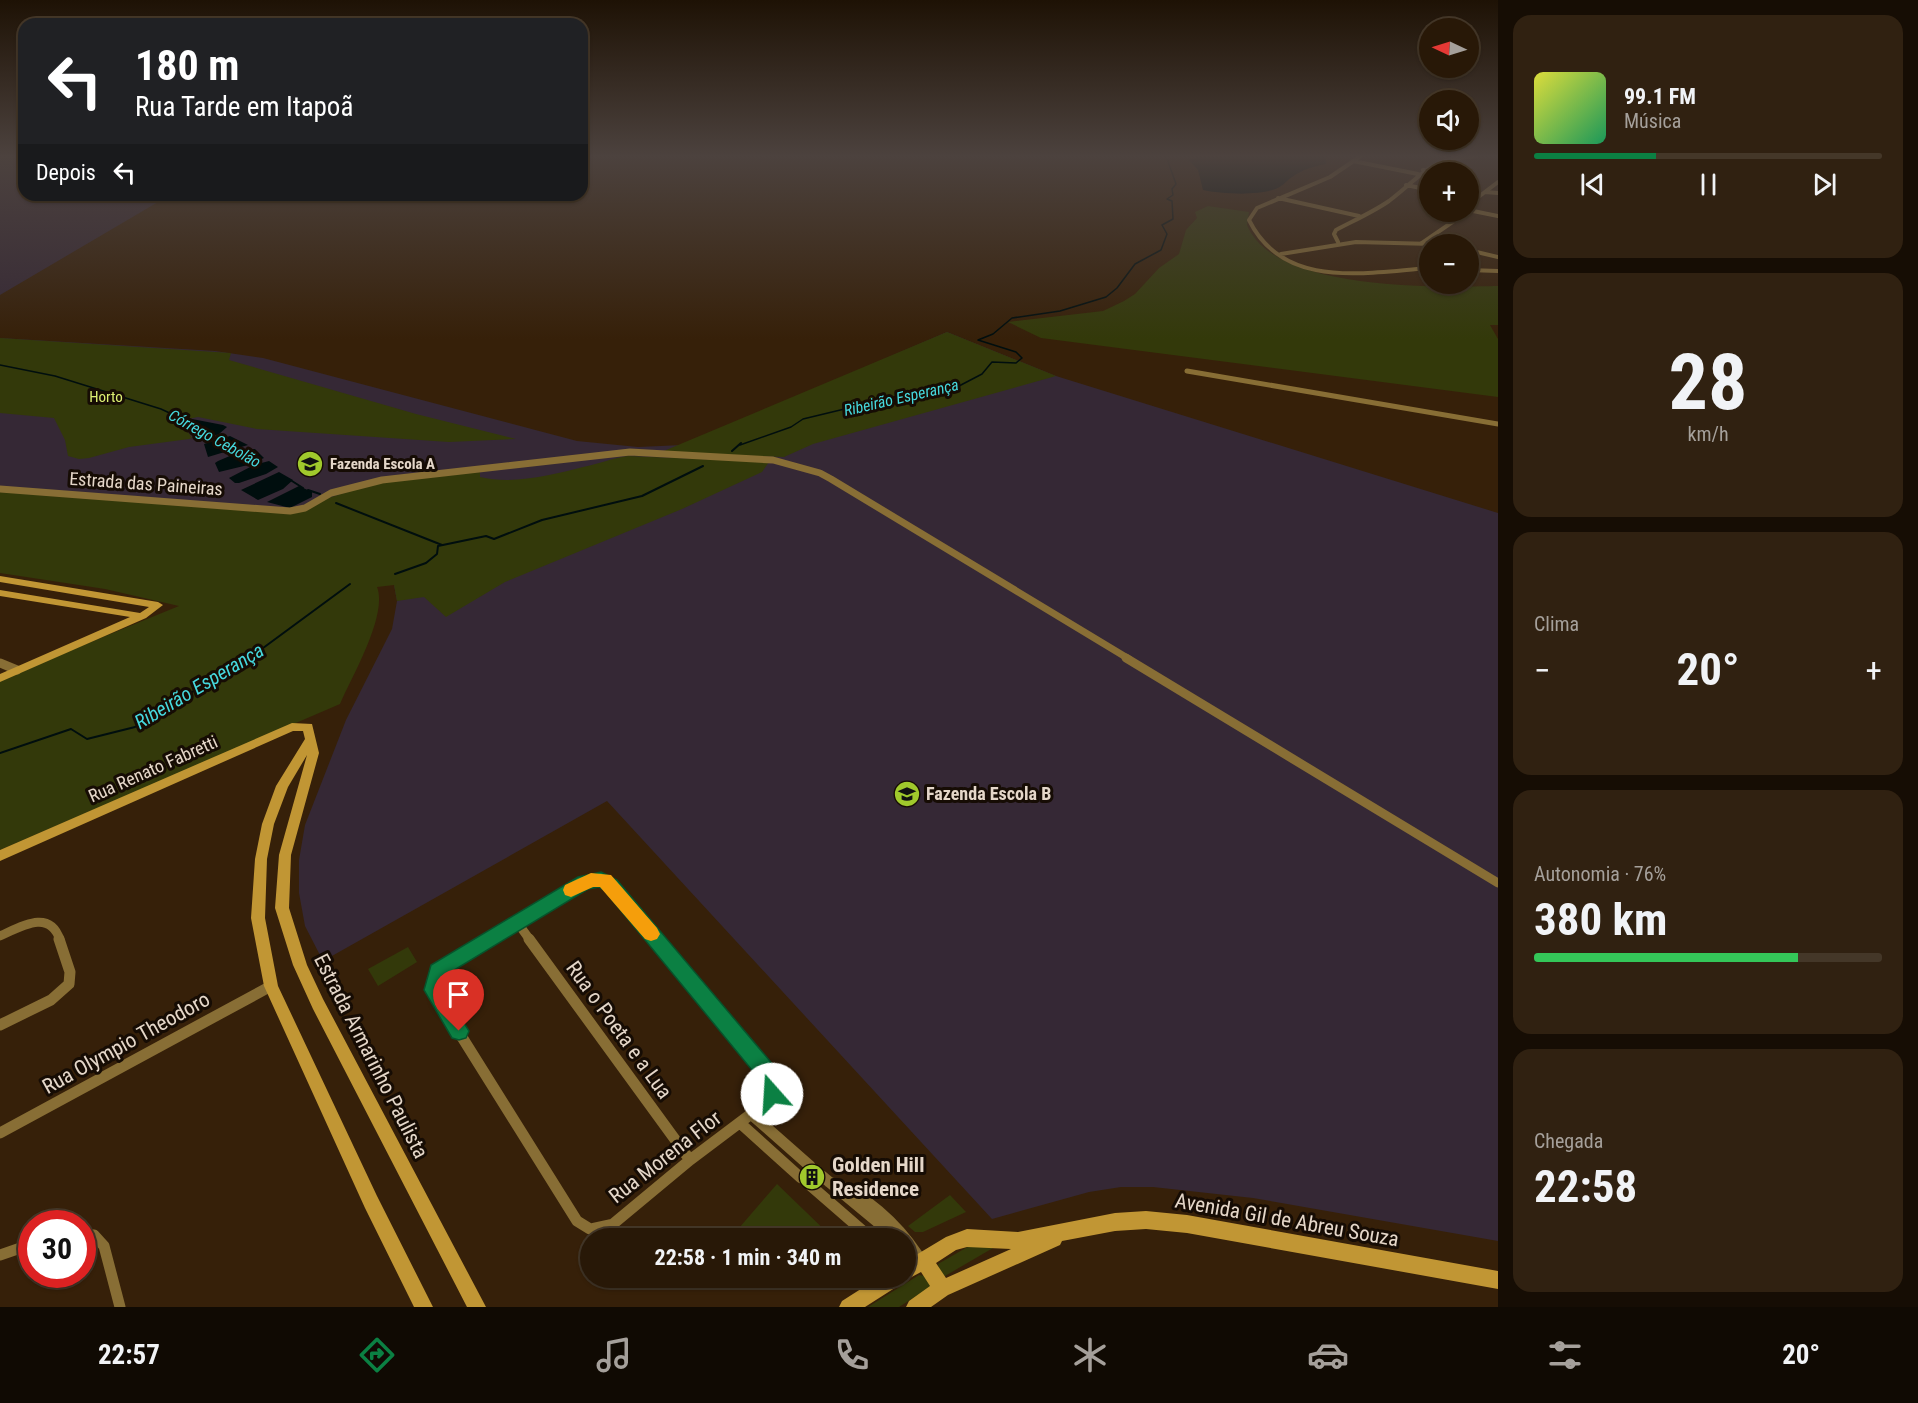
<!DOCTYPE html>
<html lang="pt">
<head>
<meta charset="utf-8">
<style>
	:root { --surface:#281807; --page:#302111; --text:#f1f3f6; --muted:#a5a09b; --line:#443728; --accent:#0b8043 }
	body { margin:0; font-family:"Roboto Condensed",sans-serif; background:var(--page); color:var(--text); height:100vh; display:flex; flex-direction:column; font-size:22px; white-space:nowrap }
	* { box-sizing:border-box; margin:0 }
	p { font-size:20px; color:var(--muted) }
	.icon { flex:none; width:33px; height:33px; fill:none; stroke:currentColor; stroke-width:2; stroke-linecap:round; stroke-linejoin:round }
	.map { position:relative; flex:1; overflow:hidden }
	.details { display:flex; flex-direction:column; gap:15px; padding:15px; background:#160d04; width:420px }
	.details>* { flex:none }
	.banner { position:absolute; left:18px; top:18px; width:570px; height:183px; border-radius:18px; box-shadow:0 2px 4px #0004,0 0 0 2px var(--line); background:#202124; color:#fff; overflow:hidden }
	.needle { width:39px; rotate:274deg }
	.buttons { position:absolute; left:1419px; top:18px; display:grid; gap:12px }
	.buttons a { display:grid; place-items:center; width:60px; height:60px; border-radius:50%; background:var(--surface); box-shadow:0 2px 4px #0004,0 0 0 2px var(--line); font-size:30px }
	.speed { position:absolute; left:18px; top:1210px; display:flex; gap:12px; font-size:30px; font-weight:700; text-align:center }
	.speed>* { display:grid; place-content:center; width:78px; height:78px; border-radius:50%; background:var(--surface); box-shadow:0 2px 4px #0004,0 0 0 2px var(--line); line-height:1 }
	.speed .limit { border:9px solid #d22; background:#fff; color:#111 }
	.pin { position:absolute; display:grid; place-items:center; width:51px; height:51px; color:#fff; margin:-62px -26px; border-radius:50% 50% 50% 0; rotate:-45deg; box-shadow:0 0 6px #0007 }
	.pin .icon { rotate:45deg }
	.me { position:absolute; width:66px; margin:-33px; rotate:341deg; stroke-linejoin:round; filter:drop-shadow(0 0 4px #0008) }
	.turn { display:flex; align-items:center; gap:21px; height:126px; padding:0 18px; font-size:27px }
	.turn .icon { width:78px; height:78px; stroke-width:2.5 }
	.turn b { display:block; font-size:42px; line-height:51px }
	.then { display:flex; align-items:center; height:57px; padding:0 18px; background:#0003; gap:12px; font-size:22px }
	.big { font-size:45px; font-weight:700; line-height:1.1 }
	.details .card { flex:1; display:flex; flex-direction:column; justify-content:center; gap:9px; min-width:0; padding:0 21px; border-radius:18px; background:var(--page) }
	.details .dial { align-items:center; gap:0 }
	.dial b { font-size:78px; line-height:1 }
	.song { display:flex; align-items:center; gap:18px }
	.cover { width:72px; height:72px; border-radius:9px; background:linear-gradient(135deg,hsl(60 70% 55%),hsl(150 70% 35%)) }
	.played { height:6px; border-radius:3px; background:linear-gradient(90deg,var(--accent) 35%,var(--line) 35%) }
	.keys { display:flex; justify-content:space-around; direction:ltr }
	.heat { display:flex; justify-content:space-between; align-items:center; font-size:33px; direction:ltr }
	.charge { height:9px; border-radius:4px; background:linear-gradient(90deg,#34c759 76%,var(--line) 0) }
	.trip { position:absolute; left:580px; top:1228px; width:336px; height:60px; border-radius:30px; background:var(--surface); box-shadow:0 2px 4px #0004,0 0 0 2px var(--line); font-weight:700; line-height:60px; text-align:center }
	.dock { display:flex; height:96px; justify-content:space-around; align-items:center; background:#100a03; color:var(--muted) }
	.dock .icon { width:42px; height:42px }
	.dock .current { color:var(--accent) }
	.dock b { font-size:27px; color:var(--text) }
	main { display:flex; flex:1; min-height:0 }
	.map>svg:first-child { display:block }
	.education { fill:#352835 }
	.green { fill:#33390a }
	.water { fill:#000e0e }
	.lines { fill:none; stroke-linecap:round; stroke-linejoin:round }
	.stream-far1 { stroke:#000e0e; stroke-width:1.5 }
	.stream { stroke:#000e0e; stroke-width:2 }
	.street-far4 { stroke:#886e35; stroke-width:4 }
	.street-far3 { stroke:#886e35; stroke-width:5 }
	.street-far2 { stroke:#886e35; stroke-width:7 }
	.street-far1 { stroke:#886e35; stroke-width:9 }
	.street { stroke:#886e35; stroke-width:11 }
	.secondary { fill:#c19634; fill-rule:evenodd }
	.route { fill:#0b8043; stroke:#07532c; stroke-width:1.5 }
	.slow { fill:#f59e0b }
	.labels { text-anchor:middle; stroke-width:6; stroke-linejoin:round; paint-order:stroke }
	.far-park-label { font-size:15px; fill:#ddf073; stroke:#160c04 }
	.far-poi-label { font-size:15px; font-weight:bold; fill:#e5d7c9; stroke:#160c04; text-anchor:start }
	.far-water-label { font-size:16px; font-style:italic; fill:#46d9de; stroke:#160c04 }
	.street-label { font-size:18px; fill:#e5d7c9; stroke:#160c04 }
	.poi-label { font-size:18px; font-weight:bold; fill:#e5d7c9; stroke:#160c04; text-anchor:start }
	.water-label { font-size:20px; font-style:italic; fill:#46d9de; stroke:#160c04 }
	.near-street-label { font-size:21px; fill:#e5d7c9; stroke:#160c04 }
	.near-poi-label { font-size:21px; font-weight:bold; fill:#e5d7c9; stroke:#160c04; text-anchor:start }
</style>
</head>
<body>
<main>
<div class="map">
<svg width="1498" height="1307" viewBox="0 0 1498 1307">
	<rect width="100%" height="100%" fill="#362009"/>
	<path class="education" d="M0 156H24V195H170L0 295Z
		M947 332 1056 376 1498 513V1241L1253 1198 1153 1187H1121L1089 1192 992 1219 607 801 323 961 305 926 299 893V860L305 825 346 720 392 629 397 601 394 585 0 573V338L215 351 263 358 577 441 638 447 683 445Z"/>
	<path class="green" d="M1208 206 1249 212 1247 225C1274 292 1439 287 1498 286V325H1490L1498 339V397L1041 338 1008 322 1103 311 1124 301 1135 294 1159 268 1179 254 1186 230 1197 218 1195 212Z
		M947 332 1056 376 813 444 784 457 659 453Z
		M0 338 231 353 229 360 416 414 516 439 449 442 257 429 198 417 188 419 177 426 186 429 192 438 189 439 129 447 89 458 79 459 68 456 65 440 54 418 0 413Z
		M628 456 769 462 762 472 682 509 505 582 446 617 424 597 397 601 394 585 377 587C388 615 352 676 340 704L0 850V679L179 606 105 589 0 573V492L279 513 377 483 480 472V477C512 485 552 475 583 467 599 464 612 458 628 456Z
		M408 947 417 962 378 986 368 969Z
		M777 1184 834 1239H750L739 1228Z
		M950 1195 966 1212 923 1232H915L908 1226Z
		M971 1245 993 1248 945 1276 940 1274 938 1264Z
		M919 1275 925 1276 932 1286 899 1307H868Z"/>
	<path class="water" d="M1227 156H1326V164C1314 166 1302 170 1292 177 1288 179 1285 184 1281 186 1265 197 1222 194 1203 190L1198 170 1189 160 1197 157Z
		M192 419 223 425 227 427 219 434 200 441 190 426Z
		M230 436 248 445 208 457 204 444Z
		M246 449H255L264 458 248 465 219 472 215 463 218 461Z
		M269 461 278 467 266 474 239 483H235L229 478 254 465Z
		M279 472 293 480 283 489 258 500 241 490Z
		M299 486 312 492V497L290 508 267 502Z"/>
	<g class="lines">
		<path class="stream-far1" d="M0 365 55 376 161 409 191 423
			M740 445 791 427 803 419 915 392 959 386 982 374 992 362 1016 363 1022 358 1016 352 978 340 993 334 1012 318 1060 311 1106 297 1117 288 1135 264 1161 250 1167 234 1162 225 1173 219 1172 201 1167 199 1173 195 1172 189 1176 184 1166 156"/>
		<path class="stream" d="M732 451 741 443
			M292 481 303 488
			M308 490 320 494
			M336 503 442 545
			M395 574 426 563 437 554 438 546 486 536 494 539 542 520 642 496 703 466
			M0 753 71 729 87 739 135 727 259 651 350 584"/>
		<path class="street-far4" d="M1361 156 1330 177 1257 208 1249 220C1284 291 1367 272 1430 268
			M1353 161 1418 174
			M1423 170 1439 172
			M1406 185 1430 190
			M1485 192 1498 193
			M1278 198 1359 216
			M1468 210 1477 198 1498 182
			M1468 210 1498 216
			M1338 242 1334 234 1336 230C1353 221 1373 212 1389 201 1426 173 1425 160 1476 156
			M1422 243 1467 212
			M1468 250 1498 257
			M1281 254 1356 242 1433 244
			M1468 270 1498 271"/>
		<path class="street-far3" d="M1187 371 1498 424"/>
		<path class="street-far2" d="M0 489 290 511 305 508 331 493 382 480 630 452 773 460 820 473 831 479 1129 659"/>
		<path class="street-far1" d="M1126 658 1498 883
			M0 663 17 670
			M517 922 530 940
			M0 936C22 926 50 909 60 940
			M485 940 584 882 597 879 610 885 656 940"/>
		<path class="street" d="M488 939C467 951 427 964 435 994L577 1221 590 1229 613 1224 690 1160 767 1102 773 1089 768 1074 655 939
			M529 939 690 1160
			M0 1025 51 1000 69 984 70 972 59 939
			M751 1114 810 1166
			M740 1123 801 1178
			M0 1133 271 986
			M822 1176 898 1239
			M829 1182C864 1193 897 1224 917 1254
			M811 1186 872 1239
			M82 1234 94 1235 104 1246 120 1307
			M0 1255 32 1244"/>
		<path class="secondary" d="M0 576 158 602 163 605 146 618 0 682V674L130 617 0 596V590L140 613 149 607 0 582Z
			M292 723 312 724 319 753 291 855 289 908 307 965 323 999 486 1307H467L313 1009 293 965 275 908 279 855 307 755 288 787 274 824 267 859 265 918 278 986 377 1196 433 1307H414L365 1208 264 986 251 918 255 859 262 824 276 786 305 739 303 731H293L0 861V850Z
			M1146 1211 1187 1215 1498 1271V1289L1187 1233 1146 1229 1115 1231 1062 1241 1060 1245 948 1295 931 1307H906L909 1301 930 1286 921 1272 906 1280 904 1279 901 1284 865 1307H839L842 1301 878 1278H906V1261L946 1237 967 1229 1018 1232 1115 1213ZM967 1247 1011 1249 946 1278 936 1263 956 1250Z"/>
	</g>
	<linearGradient id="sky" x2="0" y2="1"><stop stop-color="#1e1205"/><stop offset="0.46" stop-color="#4c423e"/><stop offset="1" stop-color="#4c423e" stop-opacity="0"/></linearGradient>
	<rect width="1498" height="339" fill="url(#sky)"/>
	<path class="route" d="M601 872 617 880 775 1067 782 1083 779 1101 772 1104 764 1101 761 1081 604 890 599 887 588 889 446 975 443 989 469 1031 466 1038 459 1040 452 1038 424 990 431 965 578 877Z"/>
	<path class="slow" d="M591 873 611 875 657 928 660 934 657 939 651 941 645 939 600 887H593L571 897 565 895 563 890 565 885Z"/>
	<defs>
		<g id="university-disc" transform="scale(1.35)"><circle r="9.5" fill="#a0c92c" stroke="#160c04"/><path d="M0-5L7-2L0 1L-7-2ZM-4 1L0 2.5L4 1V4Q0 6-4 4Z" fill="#111"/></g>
		<g id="building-disc" transform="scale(1.35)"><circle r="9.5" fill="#a0c92c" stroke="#160c04"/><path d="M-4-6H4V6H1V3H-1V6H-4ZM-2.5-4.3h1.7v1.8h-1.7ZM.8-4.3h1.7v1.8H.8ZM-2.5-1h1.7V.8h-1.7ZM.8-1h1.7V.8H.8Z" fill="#111"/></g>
	</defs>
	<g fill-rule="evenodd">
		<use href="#university-disc" x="310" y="464"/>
		<use href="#university-disc" x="907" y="794"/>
		<use href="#building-disc" x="812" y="1177"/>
	</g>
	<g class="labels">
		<g class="far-park-label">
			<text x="106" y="402">Horto</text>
		</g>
		<g class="far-poi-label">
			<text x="330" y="469">Fazenda Escola A</text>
		</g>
		<g class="far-water-label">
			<text transform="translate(901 397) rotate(-13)" y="6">Ribeirão Esperança</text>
			<text transform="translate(215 438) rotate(29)" y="6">Córrego Cebolão</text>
		</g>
		<g class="street-label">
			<text transform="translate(146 484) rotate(4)" y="6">Estrada das Paineiras</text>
			<text transform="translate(153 769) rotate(-24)" y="6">Rua Renato Fabretti</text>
		</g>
		<g class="poi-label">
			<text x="926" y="800">Fazenda Escola B</text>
		</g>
		<g class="water-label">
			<text transform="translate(199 686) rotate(-31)" y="7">Ribeirão Esperança</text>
		</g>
		<g class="near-street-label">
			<text transform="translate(619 1030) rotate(54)" y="7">Rua o Poeta e a Lua</text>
			<text transform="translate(126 1043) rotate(-29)" y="7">Rua Olympio Theodoro</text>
			<text transform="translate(371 1056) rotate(63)" y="7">Estrada Armarinho Paulista</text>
			<text transform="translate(665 1157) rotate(-38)" y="7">Rua Morena Flor</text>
			<text transform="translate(1287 1220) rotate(10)" y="7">Avenida Gil de Abreu Souza</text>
		</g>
		<g class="near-poi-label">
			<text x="832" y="1172">Golden Hill<tspan x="832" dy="24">Residence</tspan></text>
		</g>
	</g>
</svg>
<div class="buttons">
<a><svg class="needle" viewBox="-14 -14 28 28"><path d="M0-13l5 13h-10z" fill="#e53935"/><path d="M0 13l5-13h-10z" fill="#a5a09b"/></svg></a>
<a><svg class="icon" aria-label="sound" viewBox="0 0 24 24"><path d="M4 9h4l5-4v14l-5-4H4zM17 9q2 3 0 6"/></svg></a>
<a>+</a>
<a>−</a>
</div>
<div class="speed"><div class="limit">30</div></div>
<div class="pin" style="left:459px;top:1031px;background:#d93025"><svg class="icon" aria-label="arrive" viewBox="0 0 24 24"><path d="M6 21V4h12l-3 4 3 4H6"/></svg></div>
<svg class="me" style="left:772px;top:1094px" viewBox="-20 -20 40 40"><circle r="19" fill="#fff"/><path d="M0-13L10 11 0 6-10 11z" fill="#0b8043"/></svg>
<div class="trip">22:58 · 1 min · 340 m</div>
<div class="banner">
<div class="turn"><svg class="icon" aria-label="left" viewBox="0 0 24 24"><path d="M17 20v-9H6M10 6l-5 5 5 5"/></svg><div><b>180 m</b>Rua Tarde em Itapoã</div></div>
<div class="then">Depois<svg class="icon" aria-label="left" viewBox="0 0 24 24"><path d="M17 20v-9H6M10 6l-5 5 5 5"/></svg></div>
</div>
</div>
<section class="details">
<div class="card">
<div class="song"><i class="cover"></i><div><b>99.1 FM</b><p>Música</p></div></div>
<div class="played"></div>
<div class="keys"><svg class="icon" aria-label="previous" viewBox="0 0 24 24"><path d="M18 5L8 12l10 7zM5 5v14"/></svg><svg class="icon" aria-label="pause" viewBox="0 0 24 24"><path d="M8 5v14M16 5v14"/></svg><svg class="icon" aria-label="next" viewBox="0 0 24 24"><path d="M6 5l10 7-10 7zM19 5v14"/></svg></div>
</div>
<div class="card dial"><b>28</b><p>km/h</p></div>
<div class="card"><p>Clima</p>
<div class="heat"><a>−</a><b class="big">20°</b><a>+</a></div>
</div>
<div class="card"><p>Autonomia · 76%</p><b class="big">380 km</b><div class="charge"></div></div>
<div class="card"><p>Chegada</p><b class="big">22:58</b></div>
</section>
</main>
<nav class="dock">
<b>22:57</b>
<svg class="icon current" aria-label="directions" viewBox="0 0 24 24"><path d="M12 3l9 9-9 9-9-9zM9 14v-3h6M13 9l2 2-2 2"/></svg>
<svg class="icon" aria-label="music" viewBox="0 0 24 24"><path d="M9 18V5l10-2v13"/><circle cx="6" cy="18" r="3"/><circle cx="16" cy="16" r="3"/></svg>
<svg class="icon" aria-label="phone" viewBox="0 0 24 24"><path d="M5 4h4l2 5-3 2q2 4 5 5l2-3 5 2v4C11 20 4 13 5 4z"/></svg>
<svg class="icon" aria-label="climate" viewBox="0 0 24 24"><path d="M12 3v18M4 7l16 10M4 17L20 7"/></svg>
<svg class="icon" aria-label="car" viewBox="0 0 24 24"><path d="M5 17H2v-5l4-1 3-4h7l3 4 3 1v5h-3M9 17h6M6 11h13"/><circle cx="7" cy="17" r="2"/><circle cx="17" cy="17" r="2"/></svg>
<svg class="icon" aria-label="filters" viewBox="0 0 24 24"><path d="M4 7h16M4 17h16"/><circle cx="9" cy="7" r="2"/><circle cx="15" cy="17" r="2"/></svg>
<b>20°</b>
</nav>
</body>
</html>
